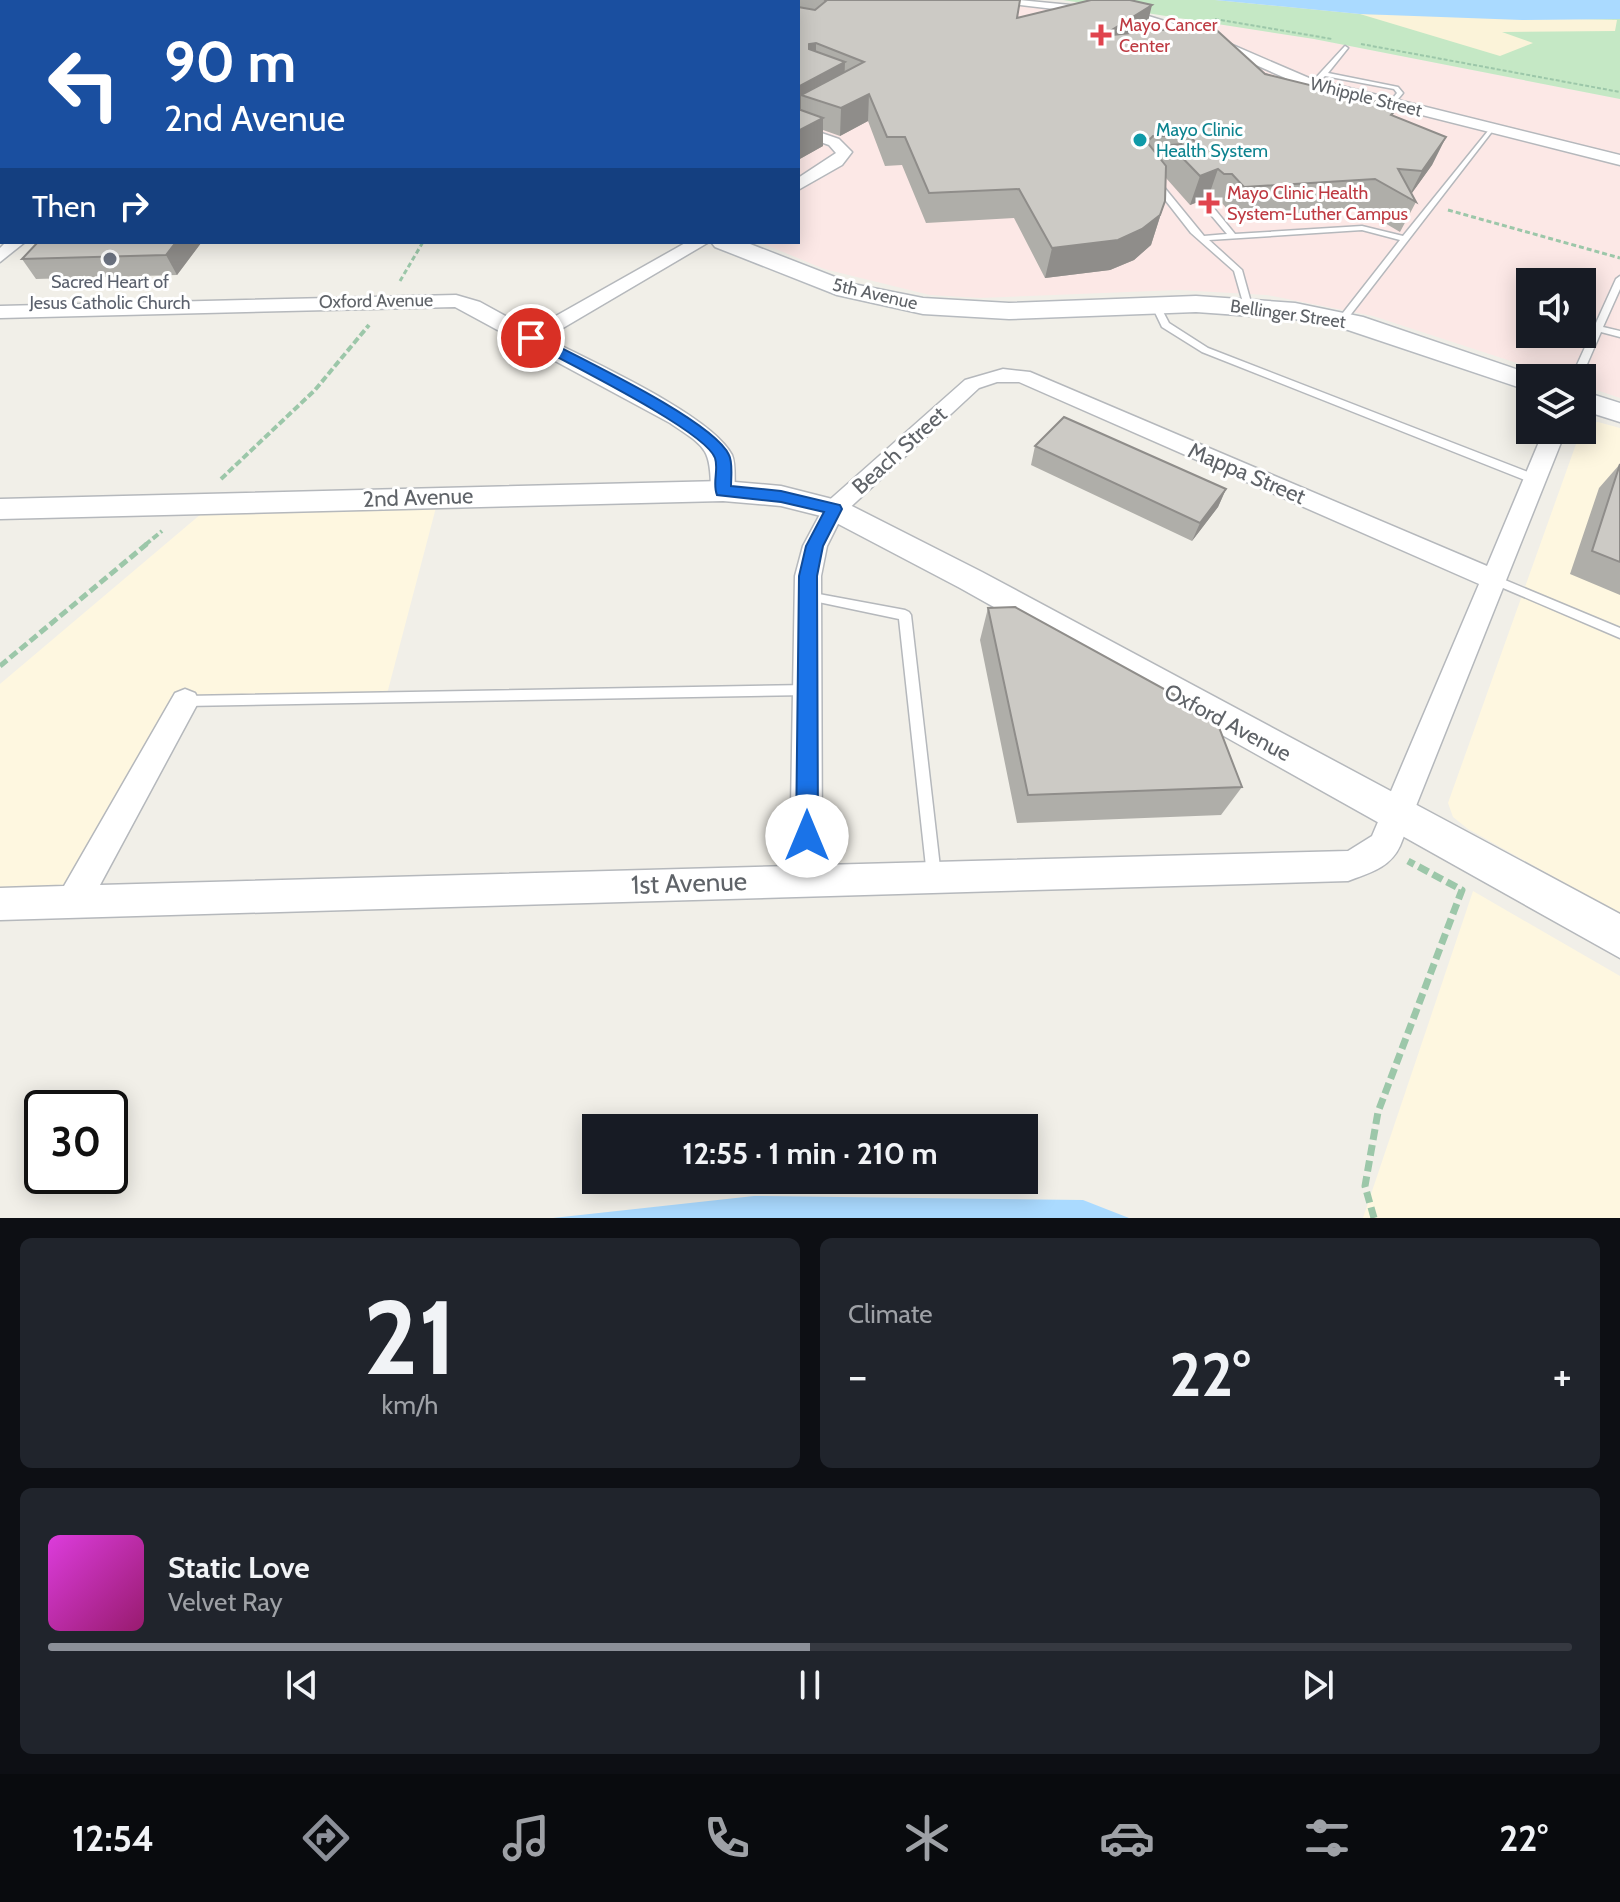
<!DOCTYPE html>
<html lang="en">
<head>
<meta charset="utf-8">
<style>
	:root { --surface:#171b24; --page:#20242c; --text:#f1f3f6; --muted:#9ea1a6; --line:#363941; --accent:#8c9099 }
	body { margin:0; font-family:Cabin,sans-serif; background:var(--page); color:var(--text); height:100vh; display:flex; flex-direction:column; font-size:30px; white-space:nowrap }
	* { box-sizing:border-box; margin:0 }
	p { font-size:26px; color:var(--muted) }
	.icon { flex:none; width:44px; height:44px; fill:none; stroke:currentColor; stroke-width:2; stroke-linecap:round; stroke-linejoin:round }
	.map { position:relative; height:1218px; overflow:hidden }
	.sheet { display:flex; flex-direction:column; gap:20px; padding:20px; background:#0d0f14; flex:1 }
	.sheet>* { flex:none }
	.hud { position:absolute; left:0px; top:0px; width:800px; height:244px; box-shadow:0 4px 20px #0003; background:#1a4fa0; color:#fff; overflow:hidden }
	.buttons { position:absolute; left:1516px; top:268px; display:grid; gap:16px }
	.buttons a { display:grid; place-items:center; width:80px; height:80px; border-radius:0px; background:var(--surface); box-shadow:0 4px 20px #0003; font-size:40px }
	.speed { position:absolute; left:24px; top:1090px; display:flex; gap:16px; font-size:40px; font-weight:700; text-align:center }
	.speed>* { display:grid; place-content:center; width:104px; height:104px; border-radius:50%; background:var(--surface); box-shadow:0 4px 20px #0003; line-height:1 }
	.speed .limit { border:4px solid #111; border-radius:12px; background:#fff; color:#111 }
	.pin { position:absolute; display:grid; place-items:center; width:68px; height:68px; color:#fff; margin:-34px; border:4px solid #fff; border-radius:50%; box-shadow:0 2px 8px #0007 }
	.me { position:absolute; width:88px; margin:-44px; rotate:0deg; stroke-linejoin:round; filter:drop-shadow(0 0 6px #0008) }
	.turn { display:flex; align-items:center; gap:28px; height:168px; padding:0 32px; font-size:36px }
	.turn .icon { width:104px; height:104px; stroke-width:2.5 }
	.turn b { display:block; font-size:56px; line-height:68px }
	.then { display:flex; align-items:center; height:76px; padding:0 32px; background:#0003; gap:16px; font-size:30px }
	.big { font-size:60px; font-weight:700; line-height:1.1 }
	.sheet .tile { flex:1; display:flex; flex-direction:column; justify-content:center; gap:12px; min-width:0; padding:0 28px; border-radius:12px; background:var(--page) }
	.sheet .dial { align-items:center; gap:0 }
	.dial b { font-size:104px; line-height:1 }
	.song { display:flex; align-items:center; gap:24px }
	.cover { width:96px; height:96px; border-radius:12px; background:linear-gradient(135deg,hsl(300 70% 55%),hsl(320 70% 35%)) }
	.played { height:8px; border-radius:4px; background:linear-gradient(90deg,var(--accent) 50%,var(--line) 50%) }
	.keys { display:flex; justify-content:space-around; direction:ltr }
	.heat { display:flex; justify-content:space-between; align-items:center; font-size:44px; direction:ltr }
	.sheet .tiles { flex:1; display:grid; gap:20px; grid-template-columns:1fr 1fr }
	.tile:last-child { grid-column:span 2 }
	.trip { position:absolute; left:582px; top:1114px; width:456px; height:80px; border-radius:0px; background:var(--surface); box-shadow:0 4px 20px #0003; font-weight:700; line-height:80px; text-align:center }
	.dock { display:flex; height:128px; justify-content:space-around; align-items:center; background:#090b0e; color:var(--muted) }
	.dock .icon { width:56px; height:56px }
	.dock .on { color:var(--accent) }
	.dock b { font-size:36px; color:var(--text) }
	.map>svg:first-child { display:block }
	.commercial { fill:#fef7e0 }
	.medical { fill:#fce8e6; fill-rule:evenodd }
	.green { fill:#c5e8c5 }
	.sand { fill:#fbf3d9 }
	.water { fill:#aadaff }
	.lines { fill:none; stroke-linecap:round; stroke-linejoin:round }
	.service-casing { stroke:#b5b8bc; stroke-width:3 }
	.minor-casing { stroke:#b5b8bc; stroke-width:3 }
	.tertiary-casing { stroke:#b5b8bc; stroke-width:3 }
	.secondary-casing { stroke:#b6babf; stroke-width:3 }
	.path-far4 { stroke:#9cc7a9; stroke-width:2; stroke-dasharray:4 2; stroke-linecap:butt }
	.path-far3 { stroke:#9cc7a9; stroke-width:3; stroke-dasharray:5 3; stroke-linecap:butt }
	.path-far2 { stroke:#9cc7a9; stroke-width:4; stroke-dasharray:7 3; stroke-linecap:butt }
	.path-far1 { stroke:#9cc7a9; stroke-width:5; stroke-dasharray:9 4; stroke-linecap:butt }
	.path { stroke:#9cc7a9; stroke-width:7; stroke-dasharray:11 5; stroke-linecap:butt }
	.service { fill:#fff; fill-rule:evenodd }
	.minor { fill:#fff; fill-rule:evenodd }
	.tertiary { fill:#fff; fill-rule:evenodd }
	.secondary { fill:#fff; fill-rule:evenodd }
	.wall { fill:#afaea9 }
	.shaded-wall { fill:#8f8d8a }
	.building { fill:#cccac5; stroke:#8f8d8a; stroke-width:2 }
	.route { fill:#1a73e8; stroke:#114b97; stroke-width:2 }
	.health-dot { fill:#e0444e; stroke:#fff; stroke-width:3 }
	.culture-dot { fill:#0f9aa8; stroke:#fff; stroke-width:3 }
	.worship-dot { fill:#6b7280; stroke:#fff; stroke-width:3 }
	.labels { text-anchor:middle; stroke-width:6; stroke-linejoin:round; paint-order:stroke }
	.far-health-label { font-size:18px; fill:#be3a42; stroke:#fff; text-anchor:start }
	.far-street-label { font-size:18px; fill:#5f6368; stroke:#fff }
	.far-culture-label { font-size:18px; fill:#0d838f; stroke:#fff; text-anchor:start }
	.far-worship-label { font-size:18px; fill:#5b616d; stroke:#fff }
	.street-label { font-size:22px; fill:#5f6368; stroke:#fff }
	.near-street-label { font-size:26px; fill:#5f6368; stroke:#fff }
</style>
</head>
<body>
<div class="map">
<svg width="1620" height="1218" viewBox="0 0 1620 1218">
	<rect width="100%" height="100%" fill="#f1efe8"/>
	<path class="commercial" d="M1598 422 1620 428V914L1468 829 1453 817 1448 803 1581 430 1587 424Z
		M439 496 387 694 185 701 73 902 0 904V684L214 503Z
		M1473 891 1620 976V1218H1363Z"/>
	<path class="medical" d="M580 0H978L1079 10 1166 28 1290 81 1620 163V398L1582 385V378H1563L1373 316 1267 295 1178 290 979 298 930 295 824 269 759 242H798V2H574ZM1530 282H1582V334H1530Z
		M1167 19 1194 20 1314 39 1620 99V154L1296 74 1207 32Z"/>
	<path class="green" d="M1063 0H1215L1360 14 1522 20 1620 19V99L1314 39Z"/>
	<path class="sand" d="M1360 14 1617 20 1615 31 1502 32 1533 43 1500 56Z"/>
	<path class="water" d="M1215 0H1620V19L1522 20 1360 14Z
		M754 1196 1083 1200 1129 1218H553Z"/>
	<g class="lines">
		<g class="service-casing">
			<path id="service" d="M1345 46 1348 48 1328 73 1398 87 1403 93 1394 104 1389 103 1397 93 1394 89 1325 76 1315 85H1311V83Z
				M1492 126 1494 127V129L1345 322H1339V318L1400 240 1362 230 1209 240 1242 270 1252 306 1248 309 1244 306 1234 271 1191 233 1152 183 1159 181 1204 236 1227 234 1201 203 1205 201H1208L1235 234 1362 226 1403 236Z
				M0 224H2V228H0Z
				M1620 276V289L1603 327 1620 331V337L1601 332 1581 378H1571L1616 279Z
				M1155 301 1159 304 1169 323 1208 348 1538 476 1539 479 1534 483 1530 482 1202 352 1162 327 1151 304Z
				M1493 575 1620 628V638L1489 582 1487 579Z
				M808 592 905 610 909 612 911 615 941 876 939 881 934 883 929 881 927 876 899 619 804 599 802 596 804 593Z
				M808 685 813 686 814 690 813 694 808 695 185 706 180 705 178 701 180 697 185 696Z"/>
		</g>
		<g class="minor-casing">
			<path id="minor" d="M979 0H1019L1132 11 1207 34 1309 78 1620 155V165L1299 84 1199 40 1131 18Z
				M0 7H2V15H0Z
				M0 85H2L0 94Z
				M798 125 839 139 852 152 842 165 798 190V178L836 153 829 145 798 134Z
				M0 152H2V162H0Z
				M6 242H25L0 262V248Z
				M687 242H709L546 338C588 360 712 415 732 455 736 464 734 480 735 491L723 499 711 491C711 447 705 447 670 423L455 307 0 318V306L456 295 480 302 531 330Z
				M1003 369 1030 372 1487 566 1544 430H1566L1400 846C1390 868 1369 873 1348 881L0 920V888L64 886 175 693 185 689 195 693 199 701 100 885 790 866 795 576 803 546 826 503 965 380ZM997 382H1019L1479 584 1372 836 1348 851 822 865 821 576 827 546 843 514 979 388Z"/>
		</g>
		<g class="tertiary-casing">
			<path id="tertiary" d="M723 481 781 486 844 502 982 572 1620 914V958L960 588 825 517 781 506 723 501 0 519V499Z"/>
		</g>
		<g class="secondary-casing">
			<path id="secondary" d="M74 0H93L94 2H75Z
				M711 242H745L853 284 923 298 1009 303 1196 296 1295 303 1363 317 1542 378H1530V391L1348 330 1295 319 1196 312 1009 319 923 314 837 295 715 247Z
				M1582 391 1620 403V422L1582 410Z"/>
		</g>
		<path class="path-far4" d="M583 2 588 0
			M1215 19 1332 39
			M1361 44 1620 92"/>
		<path class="path-far3" d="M1448 210 1620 258
			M400 281 423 242"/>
		<path class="path-far2" d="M221 479 315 390 369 325
			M145 545 162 531"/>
		<path class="path-far1" d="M0 666 148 543"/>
		<path class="path" d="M1374 1218 1365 1186 1378 1112 1462 890 1408 861"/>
		<use href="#service" class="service"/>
		<use href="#minor" class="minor"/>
		<use href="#tertiary" class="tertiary"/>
		<use href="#secondary" class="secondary"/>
	</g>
	<path class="wall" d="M595 0H1020L1017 18 1146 30 1143 32 1394 116 1446 137 1432 165 1411 194 1416 202 1400 232 1361 209 1234 217 1222 203H1214L1208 198 1190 205 1166 178 1165 201 1151 245 1134 260 1110 270 1045 278 1014 218 926 223 902 165 885 166 868 121 840 136 823 130V146L798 160V2H589Z
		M38 242H201V243L177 275 36 279 22 259Z
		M1035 446 1226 489 1218 507 1192 541 1031 465Z
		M1620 464V595L1570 574 1599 488Z
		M988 608 1242 787 1221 815 1017 823 980 640Z"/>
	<path class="shaded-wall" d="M1152 5 1146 30 1096 62 1102 36Z
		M816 43V69L809 70V44Z
		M845 62 844 89 801 95V113L798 114V87Z
		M869 94 868 121 840 136 841 108Z
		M823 118V146L798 160V131Z
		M1446 137 1432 165 1407 200 1422 171Z
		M1218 169 1208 198 1190 205 1200 176Z
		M1165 201 1151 245 1134 260 1110 270 1045 278 1052 248Z
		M176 242 201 243 177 275 166 255Z
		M1226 489 1218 507 1192 541 1200 523Z"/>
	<path class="building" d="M595 0H796V2H589Z
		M825 0H1020L1017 18 1091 0H1130L1152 5 1102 36 1211 25 1265 74 1399 107 1391 115 1446 137 1422 171 1398 169 1416 202 1375 179 1244 187 1232 174H1224L1218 169 1200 176 1170 145 1181 144 1192 158 1200 159 1204 152 1190 136H1153L1147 142 1166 166 1165 201 1160 215 1142 229 1118 240 1052 248 1019 189 929 193 905 137H887L869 94 841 108 801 95 864 62 816 43 809 44V49L845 62 798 87V7L815 10 826 1Z
		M798 109 823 118 798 131Z
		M38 242H176L166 255 22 259Z
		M1064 417 1226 489 1200 523 1035 446Z
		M1620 464V562L1592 551Z
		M1015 607 1215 717 1242 787 1028 795 988 608Z"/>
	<path class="route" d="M527 335H536C575 356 713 420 729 455 733 463 731 477 731 486L781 491 840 505 842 509 823 546 817 576 818 836 814 843 807 846 799 843 796 836 799 576 806 546 824 512 781 502 717 495C712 483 719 470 715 458 705 430 559 359 527 341Z"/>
	<g class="health-dot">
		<path d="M1097 23h8v8h8v8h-8v8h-8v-8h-8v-8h8z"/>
		<path d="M1205 191h8v8h8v8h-8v8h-8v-8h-8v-8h8z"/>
	</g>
	<circle class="culture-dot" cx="1140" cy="140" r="8"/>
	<circle class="worship-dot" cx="110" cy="259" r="8"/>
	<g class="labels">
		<g class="far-health-label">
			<text x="1119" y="31">Mayo Cancer<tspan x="1119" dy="21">Center</tspan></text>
			<text x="1227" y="199">Mayo Clinic Health<tspan x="1227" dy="21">System-Luther Campus</tspan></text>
		</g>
		<g class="far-street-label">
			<text transform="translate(1366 97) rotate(14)" y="6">Whipple Street</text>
			<text transform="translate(875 294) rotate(13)" y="6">5th Avenue</text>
			<text transform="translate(376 301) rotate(-1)" y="6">Oxford Avenue</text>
			<text transform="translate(1288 314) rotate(8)" y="6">Bellinger Street</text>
		</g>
		<g class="far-culture-label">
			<text x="1156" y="136">Mayo Clinic<tspan x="1156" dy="21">Health System</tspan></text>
		</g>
		<g class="far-worship-label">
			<text x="110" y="288">Sacred Heart of<tspan x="110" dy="21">Jesus Catholic Church</tspan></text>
		</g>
		<g class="street-label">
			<text transform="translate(899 450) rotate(-42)" y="8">Beach Street</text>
			<text transform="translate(1247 473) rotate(23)" y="8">Mappa Street</text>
			<text transform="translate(418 497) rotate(-2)" y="8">2nd Avenue</text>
			<text transform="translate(1228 722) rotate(28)" y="8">Oxford Avenue</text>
		</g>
		<g class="near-street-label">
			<text transform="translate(689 883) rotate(-2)" y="9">1st Avenue</text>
		</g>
	</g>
</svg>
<div class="buttons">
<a><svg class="icon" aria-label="sound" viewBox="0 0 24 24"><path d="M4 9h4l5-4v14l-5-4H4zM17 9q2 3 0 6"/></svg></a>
<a><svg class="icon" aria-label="layers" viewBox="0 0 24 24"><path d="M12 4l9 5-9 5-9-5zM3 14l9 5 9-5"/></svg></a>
</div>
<div class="speed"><div class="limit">30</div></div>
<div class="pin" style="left:531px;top:338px;background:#d93025"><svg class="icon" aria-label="arrive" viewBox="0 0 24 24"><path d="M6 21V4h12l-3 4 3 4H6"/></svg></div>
<svg class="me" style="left:807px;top:836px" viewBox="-20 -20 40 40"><circle r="19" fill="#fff"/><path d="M0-13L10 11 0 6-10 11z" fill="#1a73e8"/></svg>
<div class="trip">12:55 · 1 min · 210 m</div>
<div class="hud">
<div class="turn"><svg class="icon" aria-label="left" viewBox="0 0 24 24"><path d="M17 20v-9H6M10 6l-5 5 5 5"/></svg><div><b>90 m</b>2nd Avenue</div></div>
<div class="then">Then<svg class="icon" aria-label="right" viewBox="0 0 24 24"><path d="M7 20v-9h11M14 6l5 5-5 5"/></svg></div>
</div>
</div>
<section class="sheet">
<div class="tiles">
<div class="tile dial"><b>21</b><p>km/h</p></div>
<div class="tile"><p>Climate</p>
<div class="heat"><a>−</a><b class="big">22°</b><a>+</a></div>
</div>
<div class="tile">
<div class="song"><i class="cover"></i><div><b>Static Love</b><p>Velvet Ray</p></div></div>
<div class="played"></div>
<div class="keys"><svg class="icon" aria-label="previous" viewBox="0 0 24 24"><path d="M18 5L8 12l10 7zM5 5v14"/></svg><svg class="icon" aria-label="pause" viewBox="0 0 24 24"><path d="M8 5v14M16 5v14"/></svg><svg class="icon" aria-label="next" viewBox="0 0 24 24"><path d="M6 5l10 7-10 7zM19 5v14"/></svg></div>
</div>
</div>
</section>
<nav class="dock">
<b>12:54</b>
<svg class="icon on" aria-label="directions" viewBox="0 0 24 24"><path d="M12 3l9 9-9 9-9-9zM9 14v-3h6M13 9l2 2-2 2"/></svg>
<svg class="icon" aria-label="music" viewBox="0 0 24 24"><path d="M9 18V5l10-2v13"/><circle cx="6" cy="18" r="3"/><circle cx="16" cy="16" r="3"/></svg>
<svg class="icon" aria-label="phone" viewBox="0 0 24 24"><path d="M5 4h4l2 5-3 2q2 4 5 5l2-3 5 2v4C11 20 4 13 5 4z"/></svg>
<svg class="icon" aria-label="climate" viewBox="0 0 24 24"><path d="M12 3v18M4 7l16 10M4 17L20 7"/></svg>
<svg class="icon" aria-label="car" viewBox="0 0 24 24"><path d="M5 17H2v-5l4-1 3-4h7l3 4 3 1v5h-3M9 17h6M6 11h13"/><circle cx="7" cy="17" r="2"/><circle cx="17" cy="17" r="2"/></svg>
<svg class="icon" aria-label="filters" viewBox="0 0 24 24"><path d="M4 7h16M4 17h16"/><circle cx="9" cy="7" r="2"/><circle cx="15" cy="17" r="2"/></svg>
<b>22°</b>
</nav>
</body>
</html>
